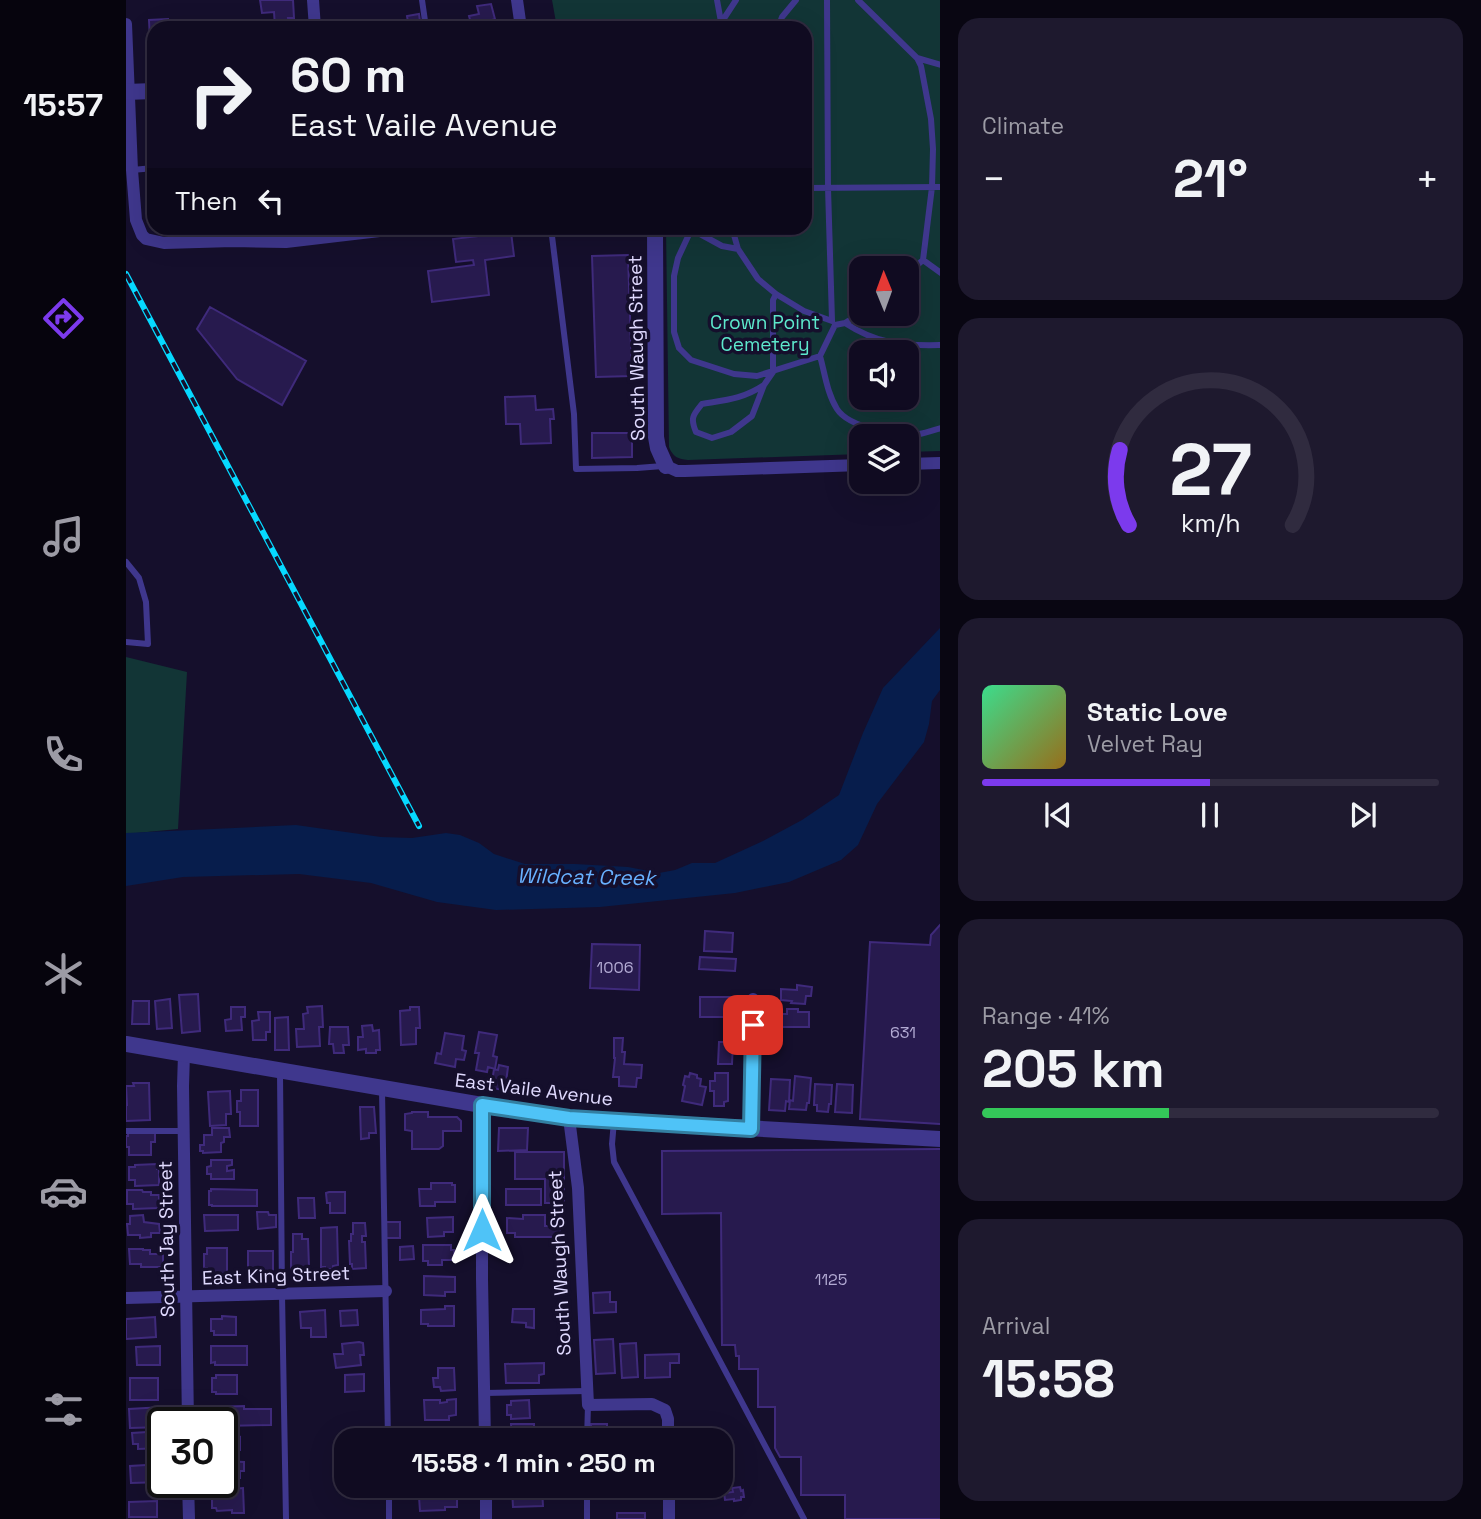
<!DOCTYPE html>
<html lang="en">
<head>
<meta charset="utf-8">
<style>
	:root { --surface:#100b21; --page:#1e192e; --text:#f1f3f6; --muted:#9c9ba5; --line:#302b3f; --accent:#7c3aed }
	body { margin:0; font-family:"Space Grotesk",sans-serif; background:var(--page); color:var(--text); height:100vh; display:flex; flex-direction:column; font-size:26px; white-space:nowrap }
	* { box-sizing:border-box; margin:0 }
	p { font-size:23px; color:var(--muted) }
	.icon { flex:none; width:38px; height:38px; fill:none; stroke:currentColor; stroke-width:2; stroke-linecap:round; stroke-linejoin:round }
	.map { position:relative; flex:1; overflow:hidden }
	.panel { display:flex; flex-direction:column; gap:18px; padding:18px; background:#090612; width:541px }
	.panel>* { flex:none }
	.guide { position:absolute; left:21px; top:21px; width:665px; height:214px; border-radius:21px; box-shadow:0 7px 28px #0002,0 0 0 2px var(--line); background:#100b21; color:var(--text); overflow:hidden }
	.needle { width:46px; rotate:359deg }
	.fabs { position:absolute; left:723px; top:256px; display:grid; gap:14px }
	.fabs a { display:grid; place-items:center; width:70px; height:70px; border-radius:14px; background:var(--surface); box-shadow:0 7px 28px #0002,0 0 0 2px var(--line); font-size:35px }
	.speed { position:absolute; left:21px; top:1407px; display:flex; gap:14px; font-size:35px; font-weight:700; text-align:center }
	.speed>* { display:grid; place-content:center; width:91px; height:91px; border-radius:50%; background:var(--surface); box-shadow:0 7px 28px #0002,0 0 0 2px var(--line); line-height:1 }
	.speed .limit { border:4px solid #111; border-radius:10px; background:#fff; color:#111 }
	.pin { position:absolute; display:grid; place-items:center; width:60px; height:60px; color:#fff; margin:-30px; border-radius:14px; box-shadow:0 4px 10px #0006 }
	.me { position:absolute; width:77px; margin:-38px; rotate:0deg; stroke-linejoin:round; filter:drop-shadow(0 0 5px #0008) }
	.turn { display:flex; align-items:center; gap:24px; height:147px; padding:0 28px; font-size:32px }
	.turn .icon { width:91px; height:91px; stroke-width:2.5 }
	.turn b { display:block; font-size:49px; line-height:60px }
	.then { display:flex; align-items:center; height:66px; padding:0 28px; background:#0003; gap:14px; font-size:26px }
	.big { font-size:52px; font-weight:600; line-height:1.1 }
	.panel .card { flex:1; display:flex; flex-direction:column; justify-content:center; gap:10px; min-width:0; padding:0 24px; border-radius:21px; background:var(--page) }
	.panel .dial { align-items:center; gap:0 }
	.dial svg { height:182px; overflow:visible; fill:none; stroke:var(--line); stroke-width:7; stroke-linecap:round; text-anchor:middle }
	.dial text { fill:var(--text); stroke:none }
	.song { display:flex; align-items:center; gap:21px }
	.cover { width:84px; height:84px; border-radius:10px; background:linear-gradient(135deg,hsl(150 70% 55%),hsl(40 70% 35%)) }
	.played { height:7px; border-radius:4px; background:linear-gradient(90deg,var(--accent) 50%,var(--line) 50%) }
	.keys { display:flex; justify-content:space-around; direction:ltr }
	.heat { display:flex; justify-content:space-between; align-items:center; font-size:38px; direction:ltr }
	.charge { height:10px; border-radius:5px; background:linear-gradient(90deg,#34c759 41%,var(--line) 0) }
	.trip { position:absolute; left:208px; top:1428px; width:399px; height:70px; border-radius:21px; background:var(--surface); box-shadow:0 7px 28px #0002,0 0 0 2px var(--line); font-weight:600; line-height:70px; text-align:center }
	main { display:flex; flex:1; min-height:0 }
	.tab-bar { display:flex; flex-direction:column; width:126px; justify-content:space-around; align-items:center; background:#06040d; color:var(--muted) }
	.tab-bar .icon { width:49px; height:49px }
	.tab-bar .on { color:var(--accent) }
	.tab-bar b { font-size:32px; color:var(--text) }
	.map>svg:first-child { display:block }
	.green { fill:#123536; fill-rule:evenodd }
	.water { fill:#071d4c }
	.building { fill:#271a4e; stroke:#3f2a7b; stroke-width:2 }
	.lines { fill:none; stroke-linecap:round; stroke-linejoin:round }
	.service { stroke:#3f378d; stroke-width:6 }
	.minor { stroke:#3f378d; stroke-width:12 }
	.tertiary { stroke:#3f378d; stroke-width:16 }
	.rail-casing { stroke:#06d9ff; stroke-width:6 }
	.rail { stroke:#150f2c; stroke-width:3.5; stroke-dasharray:10; stroke-linecap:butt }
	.route-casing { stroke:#337fa1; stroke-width:18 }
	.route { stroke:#4fc3f7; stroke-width:12 }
	.labels { text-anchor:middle; stroke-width:7; stroke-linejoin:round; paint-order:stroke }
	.number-label { font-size:16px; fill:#b2aad3 }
	.park-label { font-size:19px; fill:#5de8cc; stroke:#150f2c }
	.street-label { font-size:19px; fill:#e0daff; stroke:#150f2c }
	.water-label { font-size:21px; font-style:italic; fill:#68b1ff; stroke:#150f2c }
</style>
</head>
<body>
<main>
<nav class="tab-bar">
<b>15:57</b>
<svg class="icon on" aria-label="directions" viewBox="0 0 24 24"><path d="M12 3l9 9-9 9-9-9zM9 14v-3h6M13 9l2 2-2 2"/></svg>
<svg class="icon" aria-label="music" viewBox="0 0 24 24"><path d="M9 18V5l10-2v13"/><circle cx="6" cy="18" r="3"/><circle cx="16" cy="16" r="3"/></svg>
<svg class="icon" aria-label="phone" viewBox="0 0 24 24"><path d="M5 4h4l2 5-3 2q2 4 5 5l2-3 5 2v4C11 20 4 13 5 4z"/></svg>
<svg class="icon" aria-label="climate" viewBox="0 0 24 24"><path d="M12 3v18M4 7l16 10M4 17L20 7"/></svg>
<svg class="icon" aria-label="car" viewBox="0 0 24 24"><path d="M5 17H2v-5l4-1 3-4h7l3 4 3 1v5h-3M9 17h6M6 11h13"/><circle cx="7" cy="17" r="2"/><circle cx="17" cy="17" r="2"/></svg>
<svg class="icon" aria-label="filters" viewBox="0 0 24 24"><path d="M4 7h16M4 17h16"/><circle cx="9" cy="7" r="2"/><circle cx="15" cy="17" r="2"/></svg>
</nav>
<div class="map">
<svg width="815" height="1519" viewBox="0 0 815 1519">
	<rect width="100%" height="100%" fill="#150f2c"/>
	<path class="green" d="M426 0H814V451L781 452 780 436H735V454L562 460C552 459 547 457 543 447L540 228H679V28H530L522 24 481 28H431ZM735 268H780V313H735ZM735 352H780V397H735Z
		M0 657 61 672 52 829 0 834Z"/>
	<path class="water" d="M814 628V690L806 701 803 724 798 742 751 804 732 845 715 860 663 882 609 893 474 907 370 910 311 902 245 883 173 874 57 877 0 886V833L170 825 255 837 286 838 320 833 334 835 353 843 368 854 399 864H449L502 867 533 873 549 870 566 863H589L637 841 676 820 713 795 737 733 757 688Z"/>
	<path class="building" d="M134 0H167L168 18H162L163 26 149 27 148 12 136 13Z
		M365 4 369 19 363 21 364 28H353V26L346 27 343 16 353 14 351 6Z
		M293 14 295 28H283L281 16Z
		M42 19V28H28V61H25L23 20Z
		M246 21 247 28H234L233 23Z
		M385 232 388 256 359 260 363 295 306 302 302 271 348 265 347 260 330 262 327 239Z
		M502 255 506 376 470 377 466 256Z
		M84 307 180 361 156 405 111 379 71 329Z
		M409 396 410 410 427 409 428 419H424L425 443 395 444 394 424H380L379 397Z
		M466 433H506V457L466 458Z
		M815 924V1124L734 1119 744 942 804 945 805 935Z
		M579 931 607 933 606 952 578 951Z
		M466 944 514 945 513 990 464 988Z
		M574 957 610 959 609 971 573 969Z
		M671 985 686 987 685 996H680L679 1004 665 1003 666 1001 655 1000V989L671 990Z
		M72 994 74 1031 56 1033 53 995Z
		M574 997H609V1017H574Z
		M44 999 46 1028 31 1029 29 1001Z
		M7 1001H23V1024H6Z
		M196 1006 197 1027H193L194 1046 171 1047 170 1029H178L177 1014 182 1013 181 1007Z
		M105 1007H119V1017H115L116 1030 100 1031 99 1020 105 1019Z
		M284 1007H293L294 1028H290V1044L275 1045 274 1011 284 1010Z
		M661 1009H672V1012H683V1027H648V1014H661Z
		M132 1012H144V1032H140V1040H127L126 1021 133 1020Z
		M162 1017 163 1050H149V1018Z
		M246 1025 247 1031 253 1030 254 1050H250V1053H240V1049L232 1050V1037H237L236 1026Z
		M204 1027H222L223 1045H217L218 1053H208L207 1044H203Z
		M353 1032 371 1035 367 1056 371 1057 369 1069 362 1067 361 1072 350 1070 353 1053H349Z
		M319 1033 338 1036 336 1050 340 1051 338 1060 330 1059 329 1067 309 1063 311 1053 315 1054Z
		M488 1038H497L496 1052H499L498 1064 516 1065 515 1078H511L510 1087 493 1086V1077H487L489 1058H488Z
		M593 1042H607L606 1064H592Z
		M373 1065 382 1067 379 1090 365 1088 368 1069 372 1070Z
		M564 1073 571 1075V1078L575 1079 574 1086 580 1087 576 1105 556 1101 559 1086 557 1085 559 1076 563 1077Z
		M589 1073H602V1101L598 1102V1106H588V1091H584V1081H589Z
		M669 1076 685 1078 683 1103H681L680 1110 663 1109 664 1100 667 1101Z
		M645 1079 664 1080 663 1102 660 1101 659 1111 643 1110Z
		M7 1083H23L24 1120 0 1121V1105H1L0 1086H8Z
		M689 1084 706 1085 705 1104H703L702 1112 691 1111V1105H688Z
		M711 1084 727 1085 726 1113 709 1112Z
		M115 1090H132V1126H114V1112H111V1101H115Z
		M104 1091 105 1114H100V1125L84 1126 82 1092Z
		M234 1107H248L250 1133H243V1138L235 1139Z
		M286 1112H302V1117H331L335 1121V1131H317V1146L313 1149H286V1131L279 1130V1114L286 1113Z
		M86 1128H103L104 1137H98V1142L95 1143V1152L77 1153V1151H74V1145H78V1135H86Z
		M373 1128H402L401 1150 372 1151Z
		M2 1132H29V1142H25V1155H3V1147H0V1136H2Z
		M815 1149V1519H719V1495H675V1457H654L649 1448V1407H632V1369H613V1356H610L609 1345H596L595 1213 536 1214V1151Z
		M389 1152H438V1203H419V1179H389Z
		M85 1160H106V1165L101 1166V1171L108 1170V1179H85V1174H81V1167L85 1166Z
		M31 1164V1169H33V1185L9 1186V1180H3V1167H9V1165Z
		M305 1183H326V1185H329V1202H309V1206H294L293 1189H305Z
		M85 1189 131 1190V1206H86V1205H83V1191H85Z
		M380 1189H415V1205H380Z
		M1 1190H16L17 1192H25V1195H33V1208L7 1209V1204H1Z
		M203 1192H219V1213H204V1203H201L200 1193Z
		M172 1198H188L189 1218H173Z
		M131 1212H142L143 1215H150V1227L132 1229Z
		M17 1215 18 1222 33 1224 34 1233H25V1237L14 1238V1235H2L1 1224H4V1216Z
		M78 1215H112V1230L79 1231Z
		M397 1215H419V1226H434V1237H389V1233H381V1218L397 1219Z
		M327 1217V1232H318V1236L302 1237 301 1218Z
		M259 1222H274V1238H260Z
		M227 1223H239L240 1236H236V1242H239L240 1268 226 1269V1264H224L223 1241H225V1234H227Z
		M211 1227 212 1265 207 1266V1269H199V1267H195V1228Z
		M167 1234H176V1239H182L183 1267H179V1271H170V1268H165V1252H167Z
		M297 1245H325V1250H328V1260H316V1265H302V1261H297Z
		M287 1246 288 1259 274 1260V1247Z
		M81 1248H101V1273H81V1268H78V1254H81Z
		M3 1249H17V1250H24V1254H37V1267H15V1264H4Z
		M122 1251H147V1271H141V1274H128V1271L122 1272Z
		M298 1276 329 1277V1292H319V1296L298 1295Z
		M484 1292V1302H490V1312L468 1313 467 1293Z
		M319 1306H328V1326H302V1324H295V1310L319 1309Z
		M387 1309H408V1328L400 1327V1323L386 1322Z
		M199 1310 200 1337H185V1328H175L174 1312Z
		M231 1310 232 1325 215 1326 214 1311Z
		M96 1316 110 1317V1335H88V1331H85V1319H96Z
		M29 1317 30 1337 0 1339V1319Z
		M487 1339 489 1373 470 1374 468 1340Z
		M233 1342 237 1343 238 1355H234L235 1365 210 1368 208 1354H217L216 1344Z
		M510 1343 512 1377 496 1378 494 1344Z
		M34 1346V1365H11L10 1347Z
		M85 1346H121V1365H89V1362L85 1363Z
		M553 1354V1363H544V1377L519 1378V1355Z
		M418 1363V1374L413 1375V1383H380L379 1364Z
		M312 1368H328L329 1390 315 1391 314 1387H308L307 1378H312Z
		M238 1374V1391L219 1392V1375Z
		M90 1375H111V1394H90V1392H86V1378H90Z
		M4 1378H32V1400H4Z
		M330 1399V1415L323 1416V1420H299L298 1400H314V1403L321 1402V1400Z
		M403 1400 404 1418 385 1419V1415H381V1405H385V1401Z
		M118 1406V1409H145V1425L96 1426V1423H85V1407Z
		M37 1407V1427L4 1428 3 1409Z
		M385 1424H408V1440H386Z
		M465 1424H481V1440H465Z
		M558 1430H576V1440H558Z
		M37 1431V1448L12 1449V1444H7L6 1433Z
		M326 1433V1436H330V1440H298V1434Z
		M96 1435H106V1438L114 1437V1450H106L107 1454H96Z
		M96 1461 118 1462V1471H114V1478L98 1479V1477H96Z
		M37 1464V1482H38L5 1483 4 1466Z
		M308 1486H316V1491H318L319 1494H331V1507H319V1510L294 1511 293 1497 306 1496V1491H308Z
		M501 1486H522V1498L501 1499Z
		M614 1487 615 1491 617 1490 618 1497H615V1500L608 1501V1499L599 1500 598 1493 607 1492 606 1488Z
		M117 1488 118 1513H106V1510L91 1511 90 1508H86V1497H90V1492L105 1491V1489Z
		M416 1488 417 1506 387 1507 386 1489Z
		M31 1501V1517H3V1502Z
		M491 1513H519V1519H491Z"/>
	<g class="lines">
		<path class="service" d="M296 0 300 28
			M591 0 595 22
			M701 0 702 188 706 320
			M732 0 791 58 795 66 805 119 807 149 806 187 797 260 780 275
			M594 28 595 23 610 0
			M652 28 656 17 670 0
			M791 58 815 65
			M6 170 28 168
			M679 188 815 187
			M425 228 448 414 450 469 511 468 537 466
			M563 228 596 246 612 249
			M606 228 612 249 632 279 650 294 678 311 706 321
			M565 230 552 258 548 276V332L553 348 565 360 608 374 631 376 694 356 709 325 719 323C751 344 776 346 815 345
			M797 260 815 273
			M719 323 735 313
			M694 356C699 374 701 393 711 409 723 428 772 436 793 434 800 433 808 430 815 428
			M638 385 626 416 605 432 586 438 570 432C564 418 567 415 576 404 600 400 617 399 638 385Z
			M638 385 647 372V300L650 294
			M0 562 13 578 20 602 22 644 0 642
			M154 1073 156 1294 160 1519
			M256 1090 262 1440
			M488 1121 486 1144 488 1162 678 1519
			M0 1131H58
			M359 1393 461 1391
			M461 1440 462 1405
			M263 1486V1519
			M461 1486V1519"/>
		<path class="minor" d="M187 0 189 28
			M391 0 395 28
			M0 24 6 170 10 220 16 235 20 239 38 243 107 241 160 242 279 228
			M780 464 815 463
			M540 466 551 471H559L735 465
			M58 1054 57 1086 62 1423
			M356 1105V1279L359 1440
			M443 1118 452 1188 462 1405 526 1404 539 1410 542 1419V1440
			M625 1129 627 999
			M0 1298 260 1291
			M62 1482 63 1519
			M360 1486V1519
			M543 1486V1519"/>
		<path class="tertiary" d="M0 92 28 91
			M529 228 530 437 532 448 540 466
			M0 1044 356 1105 443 1118 815 1139"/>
		<g class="rail-casing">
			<path id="rail" d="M0 274 293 826"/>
		</g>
		<use href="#rail" class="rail"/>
	</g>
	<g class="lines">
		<g class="route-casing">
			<path id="route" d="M356 1230V1105L443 1118 625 1129 627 1025"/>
		</g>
		<use href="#route" class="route"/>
	</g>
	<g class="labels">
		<g class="number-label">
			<text x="489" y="973">1006</text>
			<text x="777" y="1038">631</text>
			<text x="705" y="1285">1125</text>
		</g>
		<g class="park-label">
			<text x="639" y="329">Crown Point<tspan x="639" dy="22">Cemetery</tspan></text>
		</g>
		<g class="street-label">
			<text transform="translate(510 348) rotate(-91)" y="7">South Waugh Street</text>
			<text transform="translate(408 1089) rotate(7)" y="7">East Vaile Avenue</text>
			<text transform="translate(40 1239) rotate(-91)" y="7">South Jay Street</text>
			<text transform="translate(433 1263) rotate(-93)" y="7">South Waugh Street</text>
			<text transform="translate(150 1275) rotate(-2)" y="7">East King Street</text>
		</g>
		<g class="water-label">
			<text transform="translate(460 877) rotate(1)" y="7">Wildcat Creek</text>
		</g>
	</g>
</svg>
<div class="fabs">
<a><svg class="needle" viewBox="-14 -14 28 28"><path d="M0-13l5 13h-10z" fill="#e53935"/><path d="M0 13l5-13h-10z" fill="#9c9ba5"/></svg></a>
<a><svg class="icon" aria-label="sound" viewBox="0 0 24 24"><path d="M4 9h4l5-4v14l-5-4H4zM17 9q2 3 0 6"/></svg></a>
<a><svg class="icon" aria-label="layers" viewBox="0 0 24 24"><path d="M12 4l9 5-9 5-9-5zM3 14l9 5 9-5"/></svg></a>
</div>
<div class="speed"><div class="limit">30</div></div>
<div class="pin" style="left:627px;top:1025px;background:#d93025"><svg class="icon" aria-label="arrive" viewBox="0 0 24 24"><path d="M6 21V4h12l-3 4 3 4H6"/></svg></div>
<svg class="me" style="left:356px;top:1230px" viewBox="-20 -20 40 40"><path d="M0-17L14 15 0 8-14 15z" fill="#4fc3f7" stroke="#fff" stroke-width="4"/></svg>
<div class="trip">15:58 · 1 min · 250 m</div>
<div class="guide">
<div class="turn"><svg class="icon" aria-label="right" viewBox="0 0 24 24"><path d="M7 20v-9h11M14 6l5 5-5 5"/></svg><div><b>60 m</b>East Vaile Avenue</div></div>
<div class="then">Then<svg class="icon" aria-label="left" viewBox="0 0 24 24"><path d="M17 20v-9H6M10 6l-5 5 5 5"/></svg></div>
</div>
</div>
<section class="panel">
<div class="card"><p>Climate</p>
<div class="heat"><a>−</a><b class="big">21°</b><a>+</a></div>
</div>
<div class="card dial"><svg viewBox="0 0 100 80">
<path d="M14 69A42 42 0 1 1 86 69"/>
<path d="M14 69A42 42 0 0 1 10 36" stroke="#7c3aed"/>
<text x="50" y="56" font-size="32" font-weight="700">27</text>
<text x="50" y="72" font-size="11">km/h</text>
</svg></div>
<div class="card">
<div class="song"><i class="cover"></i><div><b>Static Love</b><p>Velvet Ray</p></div></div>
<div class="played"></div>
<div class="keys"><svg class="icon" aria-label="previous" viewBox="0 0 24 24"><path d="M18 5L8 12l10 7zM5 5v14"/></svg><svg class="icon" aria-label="pause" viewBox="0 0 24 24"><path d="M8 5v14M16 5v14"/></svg><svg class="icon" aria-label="next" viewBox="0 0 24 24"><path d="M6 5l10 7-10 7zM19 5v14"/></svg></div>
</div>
<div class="card"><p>Range · 41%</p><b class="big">205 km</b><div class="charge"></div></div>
<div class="card"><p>Arrival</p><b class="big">15:58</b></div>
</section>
</main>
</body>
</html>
